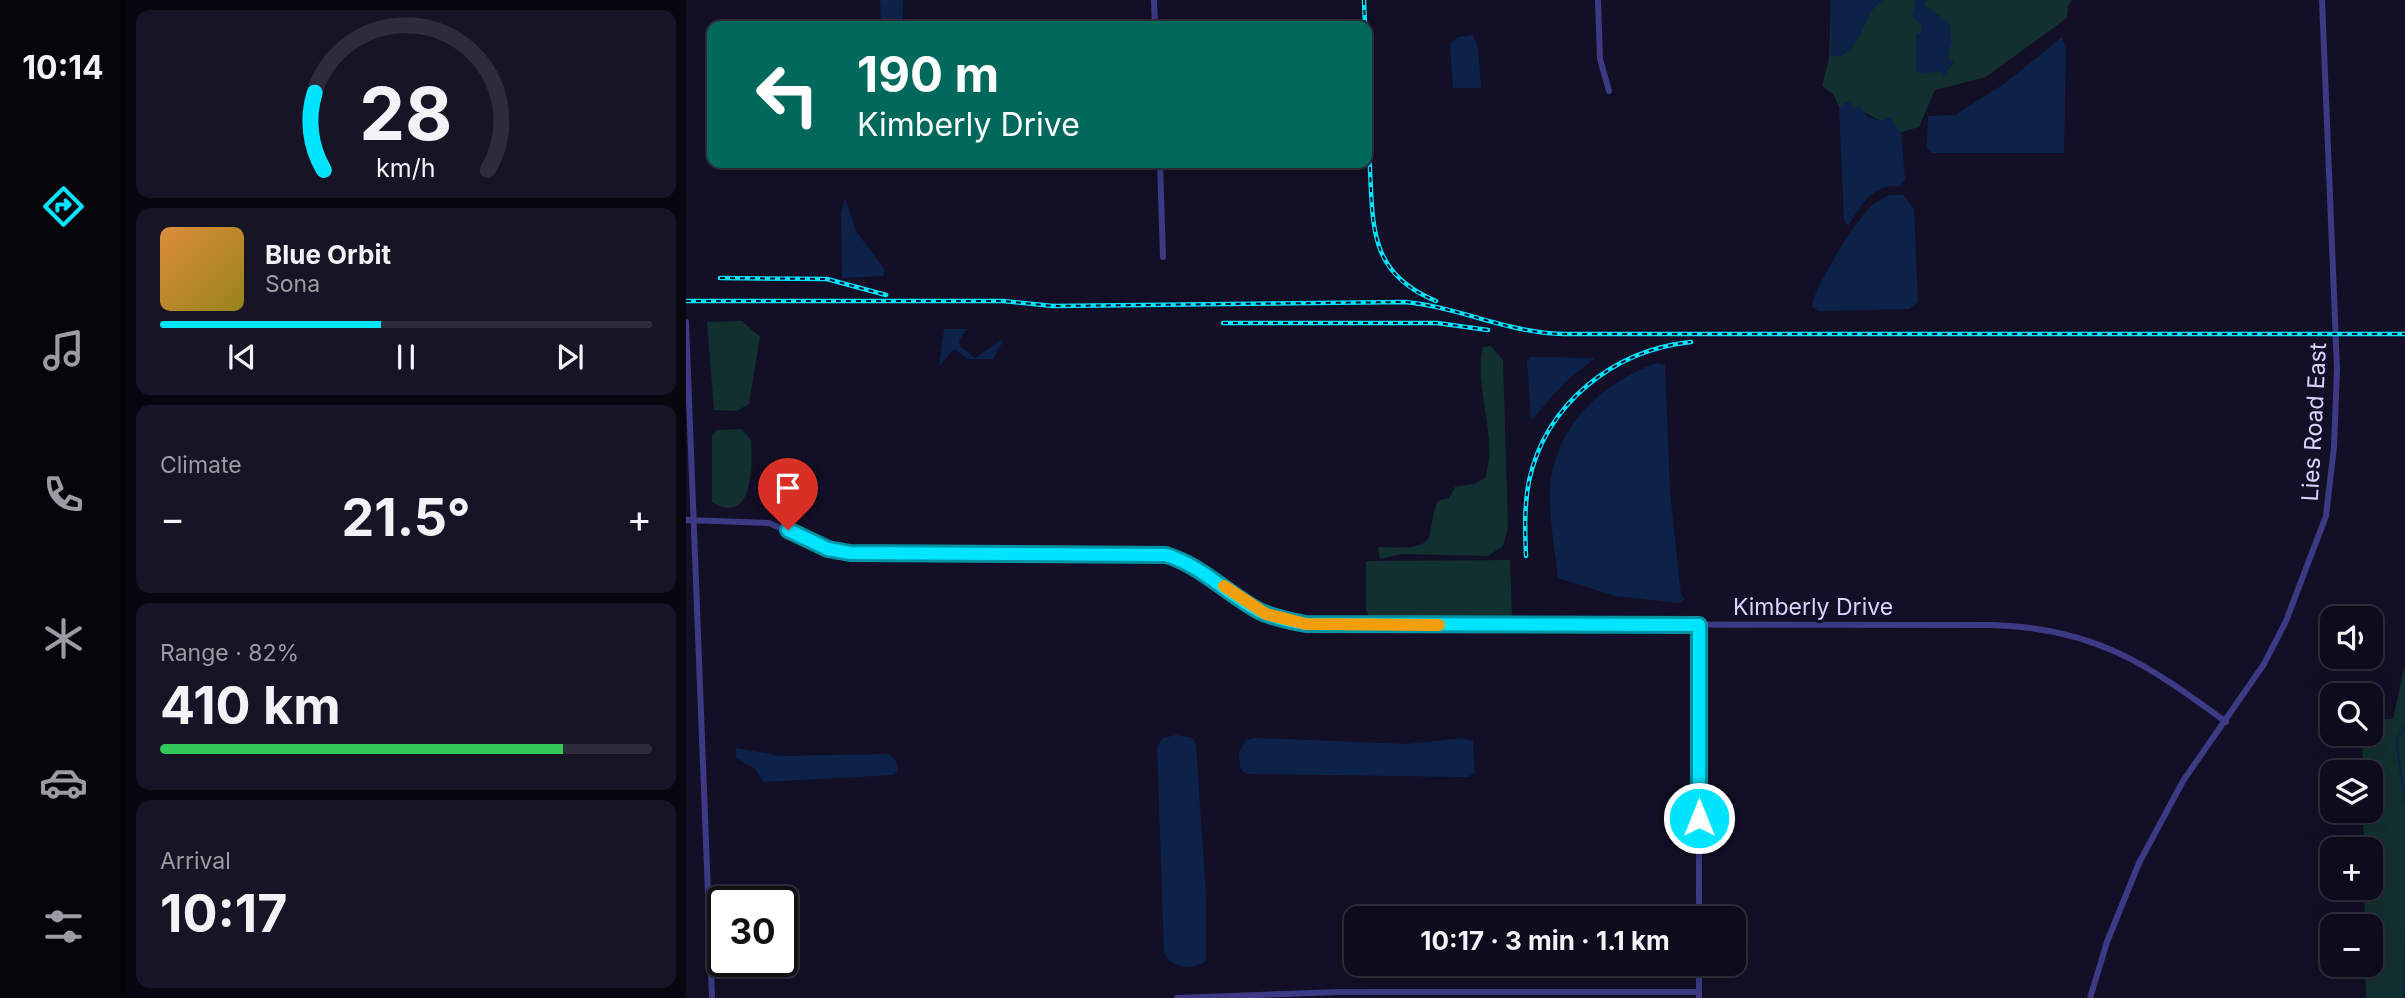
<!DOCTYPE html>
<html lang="en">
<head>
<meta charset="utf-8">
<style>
	:root { --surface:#0e0b1c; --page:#171425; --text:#f1f3f6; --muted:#9b9ba3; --line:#2e2b3b; --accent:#00e5ff }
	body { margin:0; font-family:Inter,sans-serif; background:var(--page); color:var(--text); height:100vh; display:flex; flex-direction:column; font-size:26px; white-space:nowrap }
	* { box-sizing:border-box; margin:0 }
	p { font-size:23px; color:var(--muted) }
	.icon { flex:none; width:38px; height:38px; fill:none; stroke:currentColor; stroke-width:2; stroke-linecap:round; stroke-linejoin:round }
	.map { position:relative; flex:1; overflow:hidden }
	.drawer { display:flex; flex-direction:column; gap:10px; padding:10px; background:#08060f; width:560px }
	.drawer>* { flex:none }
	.top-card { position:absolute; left:21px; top:21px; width:665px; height:147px; border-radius:14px; box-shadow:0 7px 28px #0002,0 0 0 2px var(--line); background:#00695c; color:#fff; overflow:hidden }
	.fabs { position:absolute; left:1634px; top:606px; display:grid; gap:14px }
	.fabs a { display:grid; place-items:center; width:63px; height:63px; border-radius:14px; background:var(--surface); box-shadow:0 7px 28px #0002,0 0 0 2px var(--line); font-size:35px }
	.speed { position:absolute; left:21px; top:886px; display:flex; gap:14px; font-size:35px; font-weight:700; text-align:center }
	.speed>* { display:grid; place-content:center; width:91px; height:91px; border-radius:50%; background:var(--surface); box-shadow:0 7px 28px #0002,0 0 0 2px var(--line); line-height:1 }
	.speed .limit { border:4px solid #111; border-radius:10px; background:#fff; color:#111 }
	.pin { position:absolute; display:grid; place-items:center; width:60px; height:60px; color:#fff; margin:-72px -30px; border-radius:50% 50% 50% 0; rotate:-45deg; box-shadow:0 0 7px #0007 }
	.pin .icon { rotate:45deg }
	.me { position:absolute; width:77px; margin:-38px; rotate:0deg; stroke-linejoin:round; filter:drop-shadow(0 0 5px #0008) }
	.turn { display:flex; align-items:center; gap:24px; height:147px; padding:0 35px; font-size:32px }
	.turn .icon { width:91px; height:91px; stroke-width:2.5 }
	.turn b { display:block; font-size:49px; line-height:60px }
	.big { font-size:52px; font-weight:700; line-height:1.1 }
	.drawer .tile { flex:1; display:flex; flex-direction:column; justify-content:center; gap:10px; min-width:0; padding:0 24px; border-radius:14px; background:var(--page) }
	.drawer .dial { align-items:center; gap:0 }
	.dial svg { height:182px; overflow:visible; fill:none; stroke:var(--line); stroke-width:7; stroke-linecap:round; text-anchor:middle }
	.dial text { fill:var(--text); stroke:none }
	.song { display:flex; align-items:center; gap:21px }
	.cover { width:84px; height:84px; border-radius:10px; background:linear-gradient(135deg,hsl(30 70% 55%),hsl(50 70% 35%)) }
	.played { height:7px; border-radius:4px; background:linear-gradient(90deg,var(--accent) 45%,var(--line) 45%) }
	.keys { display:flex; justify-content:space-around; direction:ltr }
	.heat { display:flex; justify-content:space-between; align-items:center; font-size:38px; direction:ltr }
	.charge { height:10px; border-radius:5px; background:linear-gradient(90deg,#34c759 82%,var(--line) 0) }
	.trip { position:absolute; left:658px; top:906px; width:402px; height:70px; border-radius:14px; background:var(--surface); box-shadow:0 7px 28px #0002,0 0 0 2px var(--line); font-weight:700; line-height:70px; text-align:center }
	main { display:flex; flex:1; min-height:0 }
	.menu { display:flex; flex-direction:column; width:126px; justify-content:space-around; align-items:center; background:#06040b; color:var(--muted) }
	.menu .icon { width:49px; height:49px }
	.menu .on { color:var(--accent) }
	.menu b { font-size:32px; color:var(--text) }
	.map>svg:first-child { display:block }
	.green { fill:#12302f }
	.water { fill:#0c2248 }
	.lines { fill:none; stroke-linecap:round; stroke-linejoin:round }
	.stream { stroke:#0c2248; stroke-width:2 }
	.street { stroke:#3d3a85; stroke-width:6 }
	.rail-casing { stroke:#00e5ff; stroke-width:4.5 }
	.rail { stroke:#130f26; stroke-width:2; stroke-dasharray:5; stroke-linecap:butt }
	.route-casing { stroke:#0095a6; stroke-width:18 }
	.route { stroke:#00e5ff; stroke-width:12 }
	.slow { stroke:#f59e0b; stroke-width:12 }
	.labels { text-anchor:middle; stroke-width:7; stroke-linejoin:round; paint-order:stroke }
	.street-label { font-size:23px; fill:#d9d4ff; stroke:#130f26 }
</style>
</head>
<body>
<main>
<nav class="menu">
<b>10:14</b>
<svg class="icon on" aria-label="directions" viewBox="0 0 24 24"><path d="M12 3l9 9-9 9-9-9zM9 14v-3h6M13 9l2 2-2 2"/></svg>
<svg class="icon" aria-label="music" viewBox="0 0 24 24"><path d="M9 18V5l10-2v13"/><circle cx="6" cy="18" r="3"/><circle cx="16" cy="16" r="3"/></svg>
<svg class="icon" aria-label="phone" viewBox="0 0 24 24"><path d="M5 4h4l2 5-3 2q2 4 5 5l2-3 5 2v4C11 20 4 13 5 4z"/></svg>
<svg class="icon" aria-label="climate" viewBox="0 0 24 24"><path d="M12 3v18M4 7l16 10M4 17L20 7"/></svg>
<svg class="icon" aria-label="car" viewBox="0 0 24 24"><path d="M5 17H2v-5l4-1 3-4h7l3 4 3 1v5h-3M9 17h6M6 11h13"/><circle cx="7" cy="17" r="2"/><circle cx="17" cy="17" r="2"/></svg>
<svg class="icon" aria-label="filters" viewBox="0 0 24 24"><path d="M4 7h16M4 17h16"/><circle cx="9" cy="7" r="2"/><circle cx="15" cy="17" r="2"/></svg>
</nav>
<section class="drawer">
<div class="tile dial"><svg viewBox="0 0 100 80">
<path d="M14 69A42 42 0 1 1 86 69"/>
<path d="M14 69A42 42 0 0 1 10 35" stroke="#00e5ff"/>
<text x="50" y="56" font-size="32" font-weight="700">28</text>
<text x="50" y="72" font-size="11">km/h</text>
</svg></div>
<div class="tile">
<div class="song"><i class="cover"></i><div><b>Blue Orbit</b><p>Sona</p></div></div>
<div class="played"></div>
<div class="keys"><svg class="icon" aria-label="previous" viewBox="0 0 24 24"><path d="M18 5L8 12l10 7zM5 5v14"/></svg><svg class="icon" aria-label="pause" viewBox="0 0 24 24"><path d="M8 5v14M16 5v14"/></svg><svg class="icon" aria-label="next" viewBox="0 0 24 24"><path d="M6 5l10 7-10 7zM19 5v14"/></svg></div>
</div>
<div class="tile"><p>Climate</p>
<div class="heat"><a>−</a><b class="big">21.5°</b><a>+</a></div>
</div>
<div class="tile"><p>Range · 82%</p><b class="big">410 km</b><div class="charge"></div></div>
<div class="tile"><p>Arrival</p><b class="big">10:17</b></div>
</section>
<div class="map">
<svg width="1719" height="998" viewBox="0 0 1719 998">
	<rect width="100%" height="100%" fill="#130f26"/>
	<path class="green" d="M1145 0H1386L1382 6 1381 18 1300 77 1249 90 1233 127 1215 132 1176 111 1153 107 1147 94 1136 86 1143 58Z
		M56 321 74 337 63 404 51 411 28 410 21 322Z
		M805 346 817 360 822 527 817 546 802 556 717 554 694 559 692 547C706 547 741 552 744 534 746 522 747 512 752 501L763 498 769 487 788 484 799 478C813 435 787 389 797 347Z
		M56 429 65 440C67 464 67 528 26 502V436L31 430Z
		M824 560 826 617 683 616 680 610V561Z
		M1719 664V998H1680L1679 964H1685V926H1679L1678 887H1685V849H1678L1677 810H1685V772H1677L1676 733H1685V719H1707Z"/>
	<path class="water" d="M194 0H217V26H195Z
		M1144 0H1197C1177 11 1180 42 1155 56L1143 55 1146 46Z
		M1230 0H1240L1238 5 1263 22 1266 42 1262 57 1268 62 1257 76 1253 71 1236 74 1230 70V33L1234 34 1236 26 1226 15Z
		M787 35 792 48 795 88H767L764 45 772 37Z
		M1376 37 1380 50 1378 153H1245L1241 148 1242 116 1269 115 1318 84Z
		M1162 101 1169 108 1173 106 1182 117 1195 121 1206 117V123L1215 132 1219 179 1213 187C1188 181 1173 208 1162 226L1158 221 1153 107Z
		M1204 195H1217L1228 209 1232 302 1223 309 1133 311 1126 307C1126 290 1171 219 1185 206 1190 201 1197 198 1204 195Z
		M159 198 170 231 199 270 197 276 156 278 155 212Z
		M258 329H281L273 340 274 346 289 358 312 342 316 340V343L307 359H282L268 349 253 366Z
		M845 357 909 358 878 383 845 421 841 360Z
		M970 363 979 365 984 491 995 595 999 599 993 603 929 596 872 578C869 549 863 520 864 492 867 428 914 384 970 363Z
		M490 735 507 738 510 745 520 896V957L518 963C503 969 485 969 478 952L471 747 476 738Z
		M568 738 722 744 776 738 787 741 789 773 782 777 560 774 554 768 553 752 560 740Z
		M50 748 95 756 202 754 209 759 212 770 207 775 78 782 68 768 50 758Z"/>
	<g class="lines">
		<path class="stream" d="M1719 726 1710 739 1719 802
			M1718 998 1719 929"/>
		<path class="street" d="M468 0 469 26
			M912 0 914 59 923 91
			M474 163 477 257
			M0 322 26 998
			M0 520 83 523 142 549 164 553 480 555C535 572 557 613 620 624L1307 625C1409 628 1461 664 1540 722
			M1013 919V625
			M1013 964V998
			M491 998 654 992H1013
			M1404 998 1421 942 1453 863 1497 781 1578 664 1600 621 1640 516 1648 447 1651 369 1636 0"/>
		<g class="rail-casing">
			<path id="rail" d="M678 0 679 26
				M681 77C682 108 683 139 684 170 687 231 685 274 750 301
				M34 278 141 279 200 295
				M0 301H317L367 306 719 302C773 307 822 333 877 334H1719
				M537 323H751L802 330
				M840 556C839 531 838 506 843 481 860 403 928 350 1005 342"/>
		</g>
		<use href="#rail" class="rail"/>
	</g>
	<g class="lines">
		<g class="route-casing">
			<path id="route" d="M102 530 142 549 164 553 480 555C516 566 540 593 573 611 588 618 603 621 620 624L1013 625V818"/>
		</g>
		<use href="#route" class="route"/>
		<path class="slow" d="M538 586 580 614 620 624 753 625"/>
	</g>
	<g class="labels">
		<g class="street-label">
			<text transform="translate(1628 422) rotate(-87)" y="8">Lies Road East</text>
			<text x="1127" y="615">Kimberly Drive</text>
		</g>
	</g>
</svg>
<div class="fabs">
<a><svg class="icon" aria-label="sound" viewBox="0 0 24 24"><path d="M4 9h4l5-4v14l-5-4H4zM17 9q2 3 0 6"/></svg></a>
<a><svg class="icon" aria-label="search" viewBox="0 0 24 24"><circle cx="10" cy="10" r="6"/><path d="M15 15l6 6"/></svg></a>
<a><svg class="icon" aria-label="layers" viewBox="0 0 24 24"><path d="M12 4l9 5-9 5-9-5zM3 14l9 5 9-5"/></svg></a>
<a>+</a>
<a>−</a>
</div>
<div class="speed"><div class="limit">30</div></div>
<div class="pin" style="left:102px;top:530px;background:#d93025"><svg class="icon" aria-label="arrive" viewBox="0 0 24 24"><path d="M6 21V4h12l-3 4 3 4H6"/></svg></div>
<svg class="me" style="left:1013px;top:818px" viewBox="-20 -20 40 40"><circle r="17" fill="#00e5ff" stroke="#fff" stroke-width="3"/><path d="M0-11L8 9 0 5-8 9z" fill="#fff"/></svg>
<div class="trip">10:17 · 3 min · 1.1 km</div>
<div class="top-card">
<div class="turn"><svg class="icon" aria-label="left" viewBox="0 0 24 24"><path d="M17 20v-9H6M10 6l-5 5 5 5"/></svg><div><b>190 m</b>Kimberly Drive</div></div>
</div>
</div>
</main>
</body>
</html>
